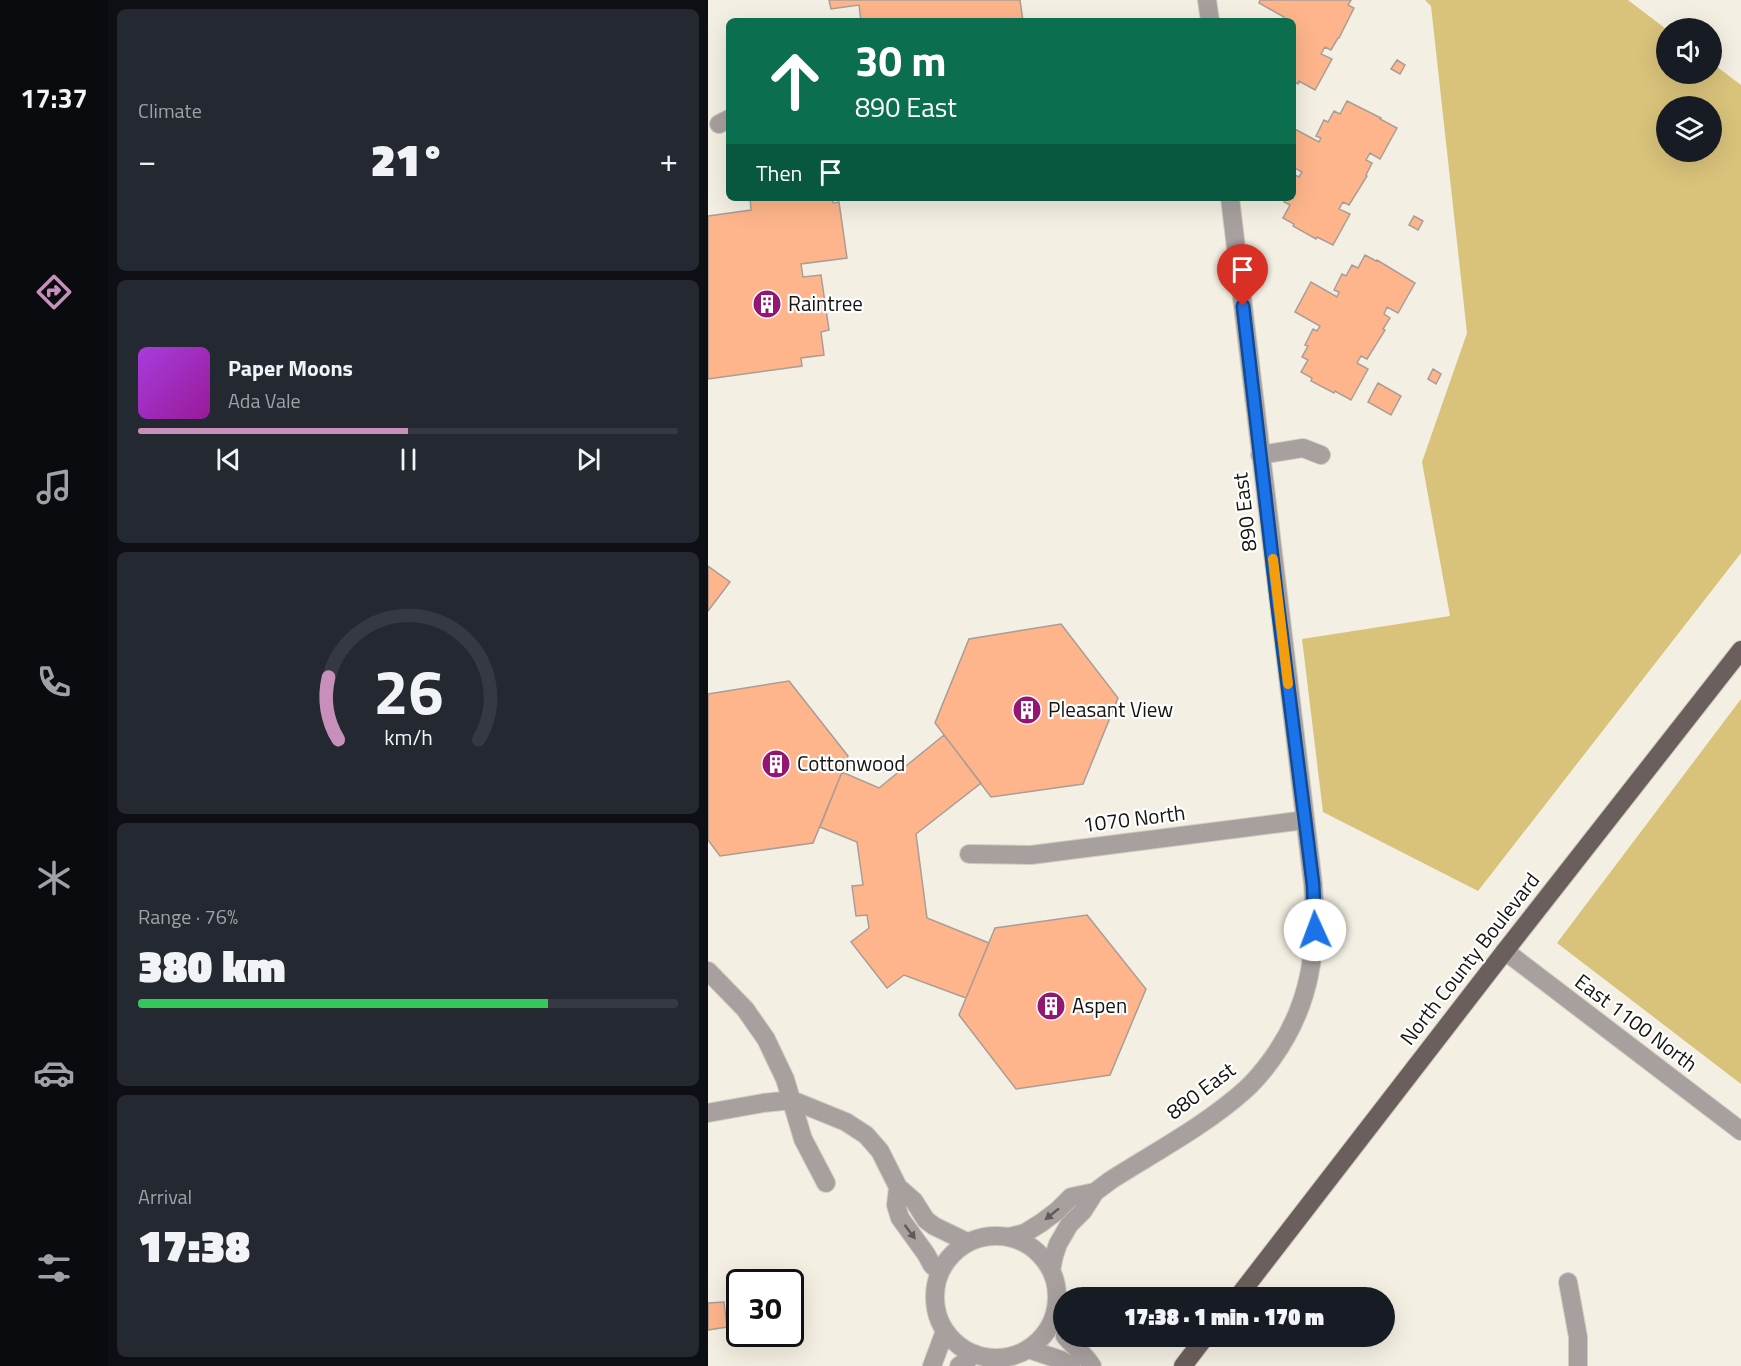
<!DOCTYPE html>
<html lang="en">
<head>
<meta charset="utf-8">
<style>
	:root { --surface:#171b24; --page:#242831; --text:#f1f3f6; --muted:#9ea1a6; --line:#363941; --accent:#c790bb }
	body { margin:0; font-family:"Titillium Web",sans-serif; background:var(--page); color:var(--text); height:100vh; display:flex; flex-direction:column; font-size:22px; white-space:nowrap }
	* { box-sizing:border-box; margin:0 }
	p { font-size:20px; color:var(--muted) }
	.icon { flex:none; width:33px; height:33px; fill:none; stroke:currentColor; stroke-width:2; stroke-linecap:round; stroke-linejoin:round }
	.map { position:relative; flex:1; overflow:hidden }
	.side { display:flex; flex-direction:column; gap:9px; padding:9px; background:#0d0f14; width:600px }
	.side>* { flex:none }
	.hud { position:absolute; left:18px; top:18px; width:570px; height:183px; border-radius:9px; box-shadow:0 6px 24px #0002; background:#0b6e4f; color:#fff; overflow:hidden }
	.tools { position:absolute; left:948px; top:18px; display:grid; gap:12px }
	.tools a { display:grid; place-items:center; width:66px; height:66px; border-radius:50%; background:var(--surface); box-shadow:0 6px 24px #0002; font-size:30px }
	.speed { position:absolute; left:18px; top:1269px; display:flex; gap:12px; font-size:30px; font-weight:700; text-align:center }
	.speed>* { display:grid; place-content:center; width:78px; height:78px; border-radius:50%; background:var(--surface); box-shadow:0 6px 24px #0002; line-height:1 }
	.speed .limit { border:3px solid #111; border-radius:9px; background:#fff; color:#111 }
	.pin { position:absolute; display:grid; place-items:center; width:51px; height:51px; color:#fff; margin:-62px -26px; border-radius:50% 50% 50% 0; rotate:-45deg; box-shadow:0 0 6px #0007 }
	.pin .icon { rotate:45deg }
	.me { position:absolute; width:66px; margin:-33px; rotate:358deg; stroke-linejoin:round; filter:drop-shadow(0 0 4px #0008) }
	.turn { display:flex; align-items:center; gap:21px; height:126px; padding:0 30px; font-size:27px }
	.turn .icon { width:78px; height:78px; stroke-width:2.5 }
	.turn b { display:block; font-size:42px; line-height:51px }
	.then { display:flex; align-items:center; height:57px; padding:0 30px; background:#0003; gap:12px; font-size:22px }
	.big { font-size:45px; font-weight:800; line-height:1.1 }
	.side .tile { flex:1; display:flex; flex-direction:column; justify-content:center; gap:9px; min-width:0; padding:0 21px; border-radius:9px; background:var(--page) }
	.side .dial { align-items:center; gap:0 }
	.dial svg { height:156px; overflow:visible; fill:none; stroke:var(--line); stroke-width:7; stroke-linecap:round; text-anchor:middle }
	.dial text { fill:var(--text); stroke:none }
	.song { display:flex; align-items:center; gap:18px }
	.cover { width:72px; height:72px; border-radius:9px; background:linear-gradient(135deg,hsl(280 70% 55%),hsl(300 70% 35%)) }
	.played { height:6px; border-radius:3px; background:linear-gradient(90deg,var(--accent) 50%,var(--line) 50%) }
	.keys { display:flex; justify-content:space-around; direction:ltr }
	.heat { display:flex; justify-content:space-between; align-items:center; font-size:33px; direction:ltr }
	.charge { height:9px; border-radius:4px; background:linear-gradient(90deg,#34c759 76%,var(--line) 0) }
	.trip { position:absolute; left:345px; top:1287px; width:342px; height:60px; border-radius:30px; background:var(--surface); box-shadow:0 6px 24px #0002; font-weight:800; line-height:60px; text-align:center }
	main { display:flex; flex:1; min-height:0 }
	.dock { display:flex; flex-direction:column; width:108px; justify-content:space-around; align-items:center; background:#090b0e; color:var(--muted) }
	.dock .icon { width:42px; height:42px }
	.dock .active { color:var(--accent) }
	.dock b { font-size:27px; color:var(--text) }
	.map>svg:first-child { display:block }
	.green { fill:#d9c37b; fill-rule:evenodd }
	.building { fill:#feb58b; stroke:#aa9d96; stroke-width:1.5 }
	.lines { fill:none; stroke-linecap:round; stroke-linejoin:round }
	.minor-casing { stroke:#d0ccc1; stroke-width:20 }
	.major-casing { stroke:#d0ccc1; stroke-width:20 }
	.minor { stroke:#a7a09f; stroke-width:18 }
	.major { stroke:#6b5f5d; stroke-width:18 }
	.oneway { fill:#5f5a58 }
	.route-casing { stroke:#114b97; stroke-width:15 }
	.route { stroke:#1a73e8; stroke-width:10 }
	.slow { stroke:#f59e0b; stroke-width:10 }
	.labels { text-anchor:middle; stroke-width:4.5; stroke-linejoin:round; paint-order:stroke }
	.poi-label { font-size:21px; fill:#171511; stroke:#fff; text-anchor:start }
	.street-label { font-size:21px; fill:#171511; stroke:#fff }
</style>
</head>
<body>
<main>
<nav class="dock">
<b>17:37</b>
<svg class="icon active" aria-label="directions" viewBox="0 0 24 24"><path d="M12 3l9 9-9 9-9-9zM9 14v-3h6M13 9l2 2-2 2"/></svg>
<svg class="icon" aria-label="music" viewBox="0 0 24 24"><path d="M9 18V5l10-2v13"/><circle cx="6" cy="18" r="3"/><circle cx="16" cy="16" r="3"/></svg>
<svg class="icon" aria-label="phone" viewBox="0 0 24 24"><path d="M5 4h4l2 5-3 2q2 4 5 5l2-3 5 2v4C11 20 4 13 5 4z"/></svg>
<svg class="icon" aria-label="climate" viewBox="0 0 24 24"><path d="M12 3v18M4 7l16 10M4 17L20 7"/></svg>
<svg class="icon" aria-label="car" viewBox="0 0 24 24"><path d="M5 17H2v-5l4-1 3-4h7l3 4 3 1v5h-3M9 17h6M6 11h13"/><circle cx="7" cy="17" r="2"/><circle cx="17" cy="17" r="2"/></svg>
<svg class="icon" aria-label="filters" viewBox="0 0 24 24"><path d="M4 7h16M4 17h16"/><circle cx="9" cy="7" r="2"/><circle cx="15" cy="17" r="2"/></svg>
</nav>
<section class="side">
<div class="tile"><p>Climate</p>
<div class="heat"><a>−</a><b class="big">21°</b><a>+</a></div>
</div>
<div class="tile">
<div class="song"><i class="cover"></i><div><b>Paper Moons</b><p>Ada Vale</p></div></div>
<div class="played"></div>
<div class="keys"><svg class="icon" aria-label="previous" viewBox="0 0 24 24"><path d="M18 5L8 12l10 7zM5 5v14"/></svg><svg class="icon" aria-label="pause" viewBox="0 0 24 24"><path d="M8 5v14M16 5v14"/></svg><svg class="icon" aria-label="next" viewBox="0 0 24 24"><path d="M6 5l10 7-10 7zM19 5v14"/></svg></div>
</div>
<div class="tile dial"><svg viewBox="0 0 100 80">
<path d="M14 69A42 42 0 1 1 86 69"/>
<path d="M14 69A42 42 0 0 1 9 37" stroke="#c790bb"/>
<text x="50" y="56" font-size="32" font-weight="700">26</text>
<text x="50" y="72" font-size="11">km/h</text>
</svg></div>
<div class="tile"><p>Range · 76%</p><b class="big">380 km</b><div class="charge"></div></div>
<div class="tile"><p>Arrival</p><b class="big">17:38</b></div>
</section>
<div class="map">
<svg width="1033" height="1366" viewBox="0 0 1033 1366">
	<rect width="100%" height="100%" fill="#f3efe2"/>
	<path class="green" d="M717 0H920L958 29V74H1004V63L1033 85V553L770 891 615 812 594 639 742 616 714 462 759 333 723 6ZM958 106H1004V152H958Z
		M1033 699V1084L849 943Z"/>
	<path class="building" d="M121 0H312L315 21H153L151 5 123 9Z
		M552 0H643L640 5 646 8 631 38H630L623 50 617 47 613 54 624 59 607 90 591 81 590 84 585 81V21H574L576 17 551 3Z
		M689 60 697 65 692 74 683 69Z
		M639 101 673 118 672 119 689 128 672 159 662 153 658 160 664 163 658 175 659 176 641 205 635 202 631 209 642 214 625 245 609 237 608 239 585 226 586 224 575 218 582 205 576 202 578 198H585V178L587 175 591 177 594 172 585 167V128L611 142 613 138 608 136 616 120 620 122 626 111 632 114Z
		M42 198H124L125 203 131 202 139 258 93 264 95 277 113 275 121 330 113 332 116 355 93 358 94 366 0 379V216L43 210Z
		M706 216 715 221 710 230 701 225Z
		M657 255 668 261 669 260 707 283 690 313 679 307 676 314 682 318 675 329 677 330 659 359 653 356 649 363 660 369 643 400 627 391 626 393 603 381 604 378 593 372 600 360 594 357 600 346 597 345 605 329 609 331 612 326 587 312 603 282 629 297 631 292 626 290 634 274 638 276 644 265 650 268Z
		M725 369 733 374 728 384 720 379Z
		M670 383 693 396 683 415 660 402Z
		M0 566 22 582 0 611Z
		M353 624 410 698 375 784 283 797 227 723 261 639Z
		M81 681 140 756 134 772 105 843 12 856 0 840V694Z
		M236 735 273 783 208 834 219 918 281 943 258 998 196 975 179 988 143 942 161 928 159 915 148 916 144 886 155 885 149 842 112 827 134 772 171 788Z
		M379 915 438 989 402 1075 308 1089 251 1015 287 928Z
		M16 1302 19 1327 0 1330V1303Z"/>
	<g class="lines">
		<g class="minor-casing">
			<path id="minor" d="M499 0 502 21
				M11 124 21 119
				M552 455 595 448 613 455
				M261 854 323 855 597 820
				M797 951 1033 1131
				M0 971 37 1009 58 1039 77 1079 95 1139 118 1183
				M0 1113 55 1103 84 1100 138 1122 158 1135 172 1151 190 1187 206 1201 218 1220 226 1226 259 1242
				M190 1187 188 1205 192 1218 218 1254 224 1265 231 1272
				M227 1297a61 61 0 1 1 122 0a61 61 0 1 1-122 0Z
				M301 1237 317 1233 333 1223 349 1211 363 1197 387 1192
				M343 1270 346 1256 350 1244 361 1225 375 1211 387 1192 403 1180C447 1152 498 1125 537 1090 547 1081 556 1070 564 1059 603 1005 610 949 605 884L522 198
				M860 1282 870 1337V1366
				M357 1336C366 1347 377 1354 384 1366
				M320 1349 353 1360 363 1366
				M224 1366 237 1331
				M251 1366 267 1354"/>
		</g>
		<g class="major-casing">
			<path id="major" d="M529 1298 797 951 1033 650
				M475 1366 498 1336"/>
		</g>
		<use href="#minor" class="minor"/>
		<use href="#major" class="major"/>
	</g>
	<defs><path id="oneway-solid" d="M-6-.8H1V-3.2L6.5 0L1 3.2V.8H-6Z" transform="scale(1.5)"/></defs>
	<g class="oneway">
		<use href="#oneway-solid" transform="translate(344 1214) rotate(141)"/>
		<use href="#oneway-solid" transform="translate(202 1232) rotate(53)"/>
	</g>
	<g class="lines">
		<g class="route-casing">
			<path id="route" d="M535 306 569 599 597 820 605 884 607 930"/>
		</g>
		<use href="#route" class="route"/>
		<path class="slow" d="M565 559 580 684"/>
	</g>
	<defs>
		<g id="building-disc" transform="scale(1.5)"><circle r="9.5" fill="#931672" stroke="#fff"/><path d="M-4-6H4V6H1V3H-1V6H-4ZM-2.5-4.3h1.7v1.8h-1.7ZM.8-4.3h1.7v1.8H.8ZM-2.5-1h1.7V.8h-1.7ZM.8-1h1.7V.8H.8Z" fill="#fff"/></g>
	</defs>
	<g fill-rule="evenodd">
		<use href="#building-disc" x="59" y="304"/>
		<use href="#building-disc" x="319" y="710"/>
		<use href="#building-disc" x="68" y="764"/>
		<use href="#building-disc" x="343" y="1006"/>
	</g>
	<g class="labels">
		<g class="poi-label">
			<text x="80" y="311">Raintree</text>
			<text x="340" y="717">Pleasant View</text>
			<text x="89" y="771">Cottonwood</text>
			<text x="364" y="1013">Aspen</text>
		</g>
		<g class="street-label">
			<text transform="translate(537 512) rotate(-97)" y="7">890 East</text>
			<text transform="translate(426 819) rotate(-7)" y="7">1070 North</text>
			<text transform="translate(762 959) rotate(-52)" y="7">North County Boulevard</text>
			<text transform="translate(928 1023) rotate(37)" y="7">East 1100 North</text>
			<text transform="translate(493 1091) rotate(-37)" y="7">880 East</text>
		</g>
	</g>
</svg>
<div class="tools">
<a><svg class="icon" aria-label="sound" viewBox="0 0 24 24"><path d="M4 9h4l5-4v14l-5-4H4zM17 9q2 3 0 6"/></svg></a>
<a><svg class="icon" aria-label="layers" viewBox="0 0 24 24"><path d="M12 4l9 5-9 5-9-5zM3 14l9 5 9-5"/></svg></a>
</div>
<div class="speed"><div class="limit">30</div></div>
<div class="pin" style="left:535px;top:306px;background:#d93025"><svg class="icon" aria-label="arrive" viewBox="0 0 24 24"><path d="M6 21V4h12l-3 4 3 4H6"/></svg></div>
<svg class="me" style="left:607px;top:930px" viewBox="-20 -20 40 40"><circle r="19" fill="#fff"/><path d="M0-13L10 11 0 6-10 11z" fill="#1a73e8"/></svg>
<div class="trip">17:38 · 1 min · 170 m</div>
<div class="hud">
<div class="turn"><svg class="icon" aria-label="ahead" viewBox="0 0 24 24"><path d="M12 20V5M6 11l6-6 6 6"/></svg><div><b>30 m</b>890 East</div></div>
<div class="then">Then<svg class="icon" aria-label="arrive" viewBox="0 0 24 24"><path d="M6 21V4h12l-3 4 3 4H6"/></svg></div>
</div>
</div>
</main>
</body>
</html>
